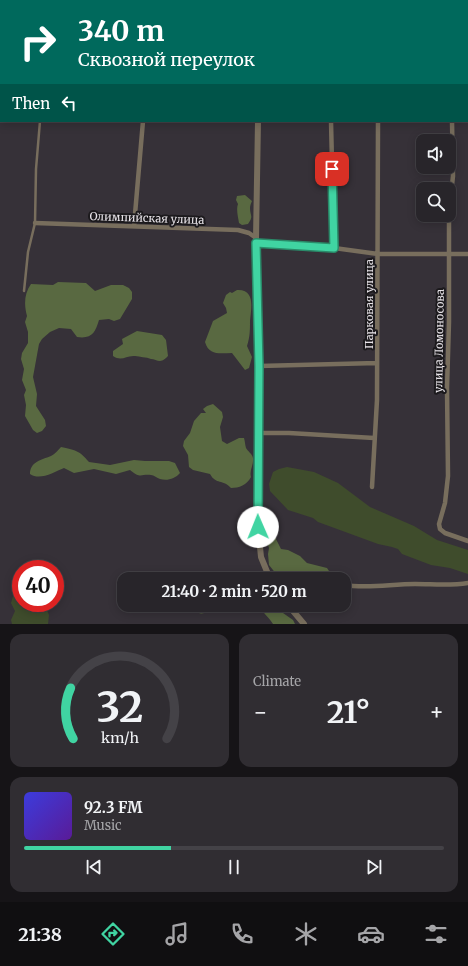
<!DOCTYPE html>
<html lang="en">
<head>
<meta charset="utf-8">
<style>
	:root { --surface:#28252a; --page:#302d32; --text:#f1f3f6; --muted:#a5a5a8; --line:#444247; --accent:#40d4a2 }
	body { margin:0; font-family:Merriweather,serif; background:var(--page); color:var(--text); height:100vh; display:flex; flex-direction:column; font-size:15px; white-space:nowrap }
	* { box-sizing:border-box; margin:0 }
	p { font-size:13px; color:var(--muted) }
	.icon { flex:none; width:22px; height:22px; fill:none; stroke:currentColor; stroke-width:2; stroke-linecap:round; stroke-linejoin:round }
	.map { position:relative; height:624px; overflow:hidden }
	.panel { display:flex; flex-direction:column; gap:10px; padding:10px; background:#161417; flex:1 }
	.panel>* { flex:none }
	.hud { position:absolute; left:0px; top:0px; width:468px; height:122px; box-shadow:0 2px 10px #0003,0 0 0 1px var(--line); background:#00695c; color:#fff; overflow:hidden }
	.tools { position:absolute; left:416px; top:134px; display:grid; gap:8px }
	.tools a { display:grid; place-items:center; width:40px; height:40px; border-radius:8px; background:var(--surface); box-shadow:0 2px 10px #0003,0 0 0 1px var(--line); font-size:20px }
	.speed { position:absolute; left:12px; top:560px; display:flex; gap:8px; font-size:20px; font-weight:700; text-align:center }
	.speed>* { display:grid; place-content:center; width:52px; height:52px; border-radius:50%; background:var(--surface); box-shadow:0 2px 10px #0003,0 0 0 1px var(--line); line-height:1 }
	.speed .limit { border:6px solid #d22; background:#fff; color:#111 }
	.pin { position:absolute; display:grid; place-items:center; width:34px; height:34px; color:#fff; margin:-17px; border-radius:8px; box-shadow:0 2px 6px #0006 }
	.me { position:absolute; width:44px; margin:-22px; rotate:359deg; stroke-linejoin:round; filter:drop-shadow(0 0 3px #0008) }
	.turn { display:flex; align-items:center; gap:14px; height:84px; padding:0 12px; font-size:18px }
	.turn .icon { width:52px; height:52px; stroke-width:2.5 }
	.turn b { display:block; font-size:28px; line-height:34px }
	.then { display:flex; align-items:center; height:38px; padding:0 12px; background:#0003; gap:8px; font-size:15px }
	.big { font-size:30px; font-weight:700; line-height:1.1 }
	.panel .widget { flex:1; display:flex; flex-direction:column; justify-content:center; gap:6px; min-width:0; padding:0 14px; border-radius:12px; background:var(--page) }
	.panel .dial { align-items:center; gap:0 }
	.dial svg { height:104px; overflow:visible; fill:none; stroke:var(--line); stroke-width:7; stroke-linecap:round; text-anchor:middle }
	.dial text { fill:var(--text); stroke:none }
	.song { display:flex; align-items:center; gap:12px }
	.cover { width:48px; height:48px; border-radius:6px; background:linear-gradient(135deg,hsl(240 70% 55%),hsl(270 70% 35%)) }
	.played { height:4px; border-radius:2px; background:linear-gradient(90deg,var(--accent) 35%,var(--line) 35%) }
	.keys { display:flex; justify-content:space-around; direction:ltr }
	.heat { display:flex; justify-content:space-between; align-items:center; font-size:22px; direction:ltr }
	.panel .tiles { flex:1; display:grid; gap:10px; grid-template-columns:1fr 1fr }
	.widget:last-child { grid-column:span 2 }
	.trip { position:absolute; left:117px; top:572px; width:234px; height:40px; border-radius:12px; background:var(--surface); box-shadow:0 2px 10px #0003,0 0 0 1px var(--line); font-weight:700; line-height:40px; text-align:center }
	.tab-bar { display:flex; height:64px; justify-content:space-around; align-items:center; background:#100f11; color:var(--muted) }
	.tab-bar .icon { width:28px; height:28px }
	.tab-bar .on { color:var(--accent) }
	.tab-bar b { font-size:18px; color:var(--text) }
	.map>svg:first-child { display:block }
	.green { fill:#3f4c2c }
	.forest { fill:#596941 }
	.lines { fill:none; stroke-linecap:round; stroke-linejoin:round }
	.service { stroke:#786e5d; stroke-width:2.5 }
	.minor { stroke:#786e5d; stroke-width:4.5 }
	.tertiary { stroke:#786e5d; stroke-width:6 }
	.route-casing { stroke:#2a8a69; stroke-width:10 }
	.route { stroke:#40d4a2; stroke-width:7 }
	.labels { text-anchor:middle; stroke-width:4; stroke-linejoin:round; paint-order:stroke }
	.street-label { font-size:11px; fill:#e9e5ea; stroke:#1c1a1d }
</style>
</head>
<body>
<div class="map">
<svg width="468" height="624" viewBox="0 0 468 624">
	<rect width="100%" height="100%" fill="#363138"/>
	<path class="green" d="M287 467 314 472 338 483 370 507 414 526 437 540 468 550V574L450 568 431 565 402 554 398 549 392 547 378 544 318 522 313 518 288 510 270 491 269 484 273 472 279 469Z
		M19 582H21V603H44L49 615 48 624H12L11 620 15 611 11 603 16 586Z"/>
	<path class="forest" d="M245 195 252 201C251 203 250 206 250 208 250 216 254 216 248 224L242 225 239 223C238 217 236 209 238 204L236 200 237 196Z
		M58 282 86 283 95 291 111 285H123L129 288 132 292V299L120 319 114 321 109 319 99 320C95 333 92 339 77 337L71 329 59 328 50 332 42 339 39 344 33 377 37 394 36 406 45 420 46 426 42 431 37 433 33 430 25 416 26 405 24 395 26 390 22 380 24 369 21 359 22 353 28 343V332L25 322 27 316C24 305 24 294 31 284L53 285Z
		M237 290C256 289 251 309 250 321 250 330 250 337 247 346L252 357 249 368 245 370 232 353C220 353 209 356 205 342L213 321 227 313 226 308 223 303 226 295 230 292 232 293Z
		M137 331 162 335 166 340 168 356C166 358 163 361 160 361 157 361 154 359 151 359 146 357 140 357 135 356 126 355 122 362 113 356V351L123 344 122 339Z
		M213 404 222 412 223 417 220 427 222 441 227 444 239 438H244C245 441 245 445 246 448 248 452 252 453 253 458 254 465 249 470 251 477 247 485 239 488 231 488 223 479 216 485 210 474L193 470 189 467 188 455 183 446 184 441 190 433 194 421 201 413H206L203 409 207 406Z
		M61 447C75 450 79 450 89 462L110 465 134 460 145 461H169L175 463 180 473C175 479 167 481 160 479 157 478 154 475 151 475 140 474 141 479 130 470L116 474 94 469 74 473 64 468C54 472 40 481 30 474 30 462 41 460 51 456 55 454 58 450 61 447Z
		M274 535 281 549 288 550 300 556 307 563 327 568 329 571 327 574 324 575H318L313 577 306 576 295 578 280 574 277 575 269 565 268 554 269 548 267 542 269 536Z
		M174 576 180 579 218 576 221 579H167Z
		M178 605H232C225 610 221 608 214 610 204 612 202 617 193 609L183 608Z
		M260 605H279L283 613 293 620 295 624H273C269 617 261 612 260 605Z"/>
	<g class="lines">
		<path class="service" d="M162 0H176
			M43 1V0
			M24 291 28 252 35 223 36 169 40 121"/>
		<path class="minor" d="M265 0 271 1
			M315 1 316 0
			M467 58H468
			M331 121 334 248
			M452 121 453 176 449 213V322L447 388 448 476 445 503 439 524 440 529 445 533 468 541
			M35 223 238 230 249 233 256 238
			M134 226 143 121
			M256 243 334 248 378 254H468
			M259 366 377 363
			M258 433H289L374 438
			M372 487 377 400 378 121
			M344 585C368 589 391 584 415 584 433 584 450 586 468 583"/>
		<path class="tertiary" d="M261 1V0
			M258 121 256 238 259 366 258 527 261 557 270 579
			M288 605 304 624"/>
	</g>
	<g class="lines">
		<g class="route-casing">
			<path id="route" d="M258 527 259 366 256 243 334 248 332 169"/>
		</g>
		<use href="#route" class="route"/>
	</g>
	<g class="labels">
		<g class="street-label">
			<text transform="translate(147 218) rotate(2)" y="4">Олимпийская улица</text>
			<text transform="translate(369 304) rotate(-90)" y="4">Парковая улица</text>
			<text transform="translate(439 341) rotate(-89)" y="4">улица Ломоносова</text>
		</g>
	</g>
</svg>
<div class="tools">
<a><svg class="icon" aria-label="sound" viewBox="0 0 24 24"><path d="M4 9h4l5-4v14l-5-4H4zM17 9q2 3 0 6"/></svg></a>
<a><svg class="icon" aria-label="search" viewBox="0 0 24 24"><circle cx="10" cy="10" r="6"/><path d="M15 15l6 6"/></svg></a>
</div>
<div class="speed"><div class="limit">40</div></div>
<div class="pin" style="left:332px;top:169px;background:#d93025"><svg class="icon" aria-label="arrive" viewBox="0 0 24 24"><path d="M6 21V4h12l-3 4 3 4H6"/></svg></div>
<svg class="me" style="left:258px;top:527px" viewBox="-20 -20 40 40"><circle r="19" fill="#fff"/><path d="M0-13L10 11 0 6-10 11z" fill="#40d4a2"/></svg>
<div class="trip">21:40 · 2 min · 520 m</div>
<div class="hud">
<div class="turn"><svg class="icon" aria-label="right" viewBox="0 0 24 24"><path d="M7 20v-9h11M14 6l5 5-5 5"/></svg><div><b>340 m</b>Сквозной переулок</div></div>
<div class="then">Then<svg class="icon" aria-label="left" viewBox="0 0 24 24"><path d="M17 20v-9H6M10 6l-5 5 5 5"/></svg></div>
</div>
</div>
<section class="panel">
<div class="tiles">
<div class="widget dial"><svg viewBox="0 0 100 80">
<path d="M14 69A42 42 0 1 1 86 69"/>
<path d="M14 69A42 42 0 0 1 12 30" stroke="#40d4a2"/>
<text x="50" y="56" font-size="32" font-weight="700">32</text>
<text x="50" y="72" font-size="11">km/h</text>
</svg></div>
<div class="widget"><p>Climate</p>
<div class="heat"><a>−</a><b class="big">21°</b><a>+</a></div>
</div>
<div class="widget">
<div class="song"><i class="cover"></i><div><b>92.3 FM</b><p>Music</p></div></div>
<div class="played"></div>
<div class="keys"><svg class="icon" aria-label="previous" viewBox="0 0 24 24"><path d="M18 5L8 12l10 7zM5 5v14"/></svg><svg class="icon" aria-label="pause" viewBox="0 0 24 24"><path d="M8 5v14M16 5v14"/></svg><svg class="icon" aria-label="next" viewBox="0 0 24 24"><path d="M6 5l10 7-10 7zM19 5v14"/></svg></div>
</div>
</div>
</section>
<nav class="tab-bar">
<b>21:38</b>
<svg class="icon on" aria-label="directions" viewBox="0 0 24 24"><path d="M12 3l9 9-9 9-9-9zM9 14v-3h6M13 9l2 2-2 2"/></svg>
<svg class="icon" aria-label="music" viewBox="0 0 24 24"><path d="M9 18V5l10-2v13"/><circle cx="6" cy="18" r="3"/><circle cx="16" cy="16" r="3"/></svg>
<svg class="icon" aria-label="phone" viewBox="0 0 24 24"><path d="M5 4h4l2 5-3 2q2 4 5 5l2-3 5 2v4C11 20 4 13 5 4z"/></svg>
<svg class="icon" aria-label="climate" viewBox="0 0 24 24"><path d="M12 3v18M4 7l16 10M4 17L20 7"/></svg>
<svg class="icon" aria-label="car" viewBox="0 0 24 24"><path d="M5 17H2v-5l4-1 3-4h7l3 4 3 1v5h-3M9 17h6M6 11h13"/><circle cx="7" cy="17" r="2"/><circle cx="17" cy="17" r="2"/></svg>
<svg class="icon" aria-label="filters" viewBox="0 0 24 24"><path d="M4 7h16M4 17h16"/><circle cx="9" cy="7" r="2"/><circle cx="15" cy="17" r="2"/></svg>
</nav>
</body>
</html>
